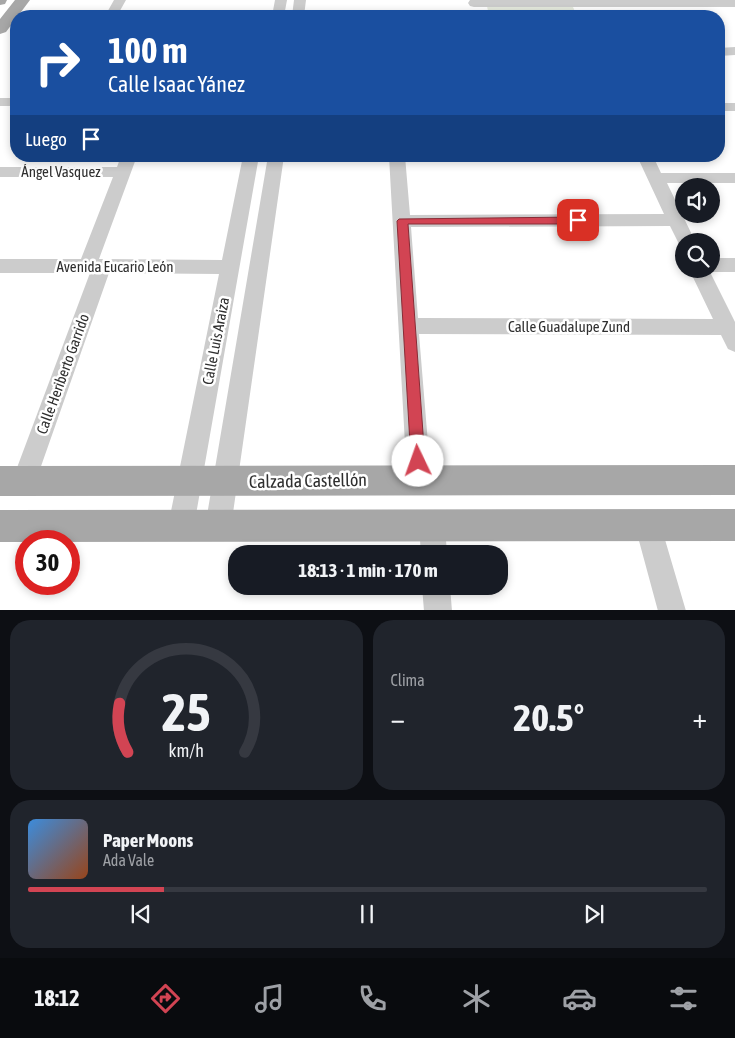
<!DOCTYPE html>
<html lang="es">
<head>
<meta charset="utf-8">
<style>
	:root { --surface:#171b24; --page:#20242c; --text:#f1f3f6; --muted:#9ea1a6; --line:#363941; --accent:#d24453 }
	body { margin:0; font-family:"Asap Condensed",sans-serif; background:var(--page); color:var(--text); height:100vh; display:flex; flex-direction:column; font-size:19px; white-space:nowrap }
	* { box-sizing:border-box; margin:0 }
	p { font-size:16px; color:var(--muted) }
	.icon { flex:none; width:28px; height:28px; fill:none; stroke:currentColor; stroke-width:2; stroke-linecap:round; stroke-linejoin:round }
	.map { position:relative; height:610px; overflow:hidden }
	.sheet { display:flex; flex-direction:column; gap:10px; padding:10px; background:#0d0f14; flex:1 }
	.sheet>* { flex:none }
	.top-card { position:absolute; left:10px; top:10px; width:715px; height:152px; border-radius:20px; box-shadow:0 2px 8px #0003; background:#1a4fa0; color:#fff; overflow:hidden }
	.buttons { position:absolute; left:675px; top:178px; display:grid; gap:10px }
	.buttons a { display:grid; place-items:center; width:45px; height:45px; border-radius:50%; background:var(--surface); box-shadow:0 2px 8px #0003; font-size:25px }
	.speed { position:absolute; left:15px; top:530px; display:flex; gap:10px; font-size:25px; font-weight:700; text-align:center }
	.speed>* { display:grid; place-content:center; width:65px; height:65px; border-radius:50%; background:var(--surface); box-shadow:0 2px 8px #0003; line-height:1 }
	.speed .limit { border:8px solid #d22; background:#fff; color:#111 }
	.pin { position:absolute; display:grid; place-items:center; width:42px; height:42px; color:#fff; margin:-21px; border-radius:10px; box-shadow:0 2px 8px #0006 }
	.me { position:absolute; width:55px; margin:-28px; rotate:357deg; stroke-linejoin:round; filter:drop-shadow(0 0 4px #0008) }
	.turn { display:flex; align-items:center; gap:18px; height:105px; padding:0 15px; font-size:22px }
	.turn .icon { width:65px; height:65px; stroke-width:2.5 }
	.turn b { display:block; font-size:35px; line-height:42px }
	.then { display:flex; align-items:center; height:48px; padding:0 15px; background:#0003; gap:10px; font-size:19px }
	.big { font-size:38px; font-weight:700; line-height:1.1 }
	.sheet .card { flex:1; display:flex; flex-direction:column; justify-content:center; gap:8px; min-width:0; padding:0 18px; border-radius:20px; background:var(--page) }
	.sheet .dial { align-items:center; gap:0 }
	.dial svg { height:130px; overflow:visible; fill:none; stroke:var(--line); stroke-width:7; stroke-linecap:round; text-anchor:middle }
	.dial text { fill:var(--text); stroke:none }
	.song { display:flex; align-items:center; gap:15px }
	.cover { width:60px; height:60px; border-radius:8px; background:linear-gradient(135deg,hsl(210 70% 55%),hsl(20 70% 35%)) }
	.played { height:5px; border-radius:2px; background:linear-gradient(90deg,var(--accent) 20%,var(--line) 20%) }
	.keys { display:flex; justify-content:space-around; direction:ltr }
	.heat { display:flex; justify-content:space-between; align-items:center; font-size:28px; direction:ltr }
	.sheet .tiles { flex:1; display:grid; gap:10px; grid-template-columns:1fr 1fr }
	.card:last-child { grid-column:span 2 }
	.trip { position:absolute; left:228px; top:545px; width:280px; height:50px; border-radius:20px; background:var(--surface); box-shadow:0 2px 8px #0003; font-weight:700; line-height:50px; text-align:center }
	.dock { display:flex; height:80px; justify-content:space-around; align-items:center; background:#090b0e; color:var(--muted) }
	.dock .icon { width:35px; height:35px }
	.dock .active { color:var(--accent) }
	.dock b { font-size:22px; color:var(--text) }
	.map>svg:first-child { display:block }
	.green { fill:#e5eade }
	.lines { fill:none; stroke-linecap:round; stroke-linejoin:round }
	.minor { fill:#ccc; fill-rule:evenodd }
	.major { fill:#a7a7a7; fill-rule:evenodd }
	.route { fill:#d24453; stroke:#882c36 }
	.labels { text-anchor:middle; stroke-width:5; stroke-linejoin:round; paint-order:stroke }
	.street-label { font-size:15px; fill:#2f2f2f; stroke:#fff }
	.near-street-label { font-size:18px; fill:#2f2f2f; stroke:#fff }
</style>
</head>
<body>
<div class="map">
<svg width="735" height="611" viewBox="0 0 735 611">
	<rect width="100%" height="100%" fill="#fff"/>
	<path class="green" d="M487 6 573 7 577 16H489Z"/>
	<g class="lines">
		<path class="minor" d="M114 0H126L117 16H105Z
			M275 0H287L284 16H272Z
			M294 0H306L304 16H292Z
			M470 0H735V7H474L470 6 468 3Z
			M735 47V55L719 56V48Z
			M0 98H16V106H0Z
			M719 103H735V111H719Z
			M121 156H137L99 259 222 260 243 156H259L194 526 190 535 181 539 172 535 168 526 219 274 109 273 33 489 24 493 15 489 12 481 90 273H0V259H81L113 177H0V167H117Z
			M268 156H284L231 527 227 536 218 540 209 536 205 527Z
			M389 156H405L410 215 664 214 637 156H653L661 173H735V183H667L695 241H684V247L680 246 670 226 411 227 418 318 713 319 689 269H711V258H735V272H710L735 322V352L728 349 721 335 419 334 431 480 428 488 419 492 410 488 407 480Z
			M432 513 441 517 445 526 447 554H421L419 526 423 517Z
			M648 513 657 517 661 526 686 611H658L635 526 639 517Z
			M422 586H450L452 611H424Z"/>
		<path class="major" d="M0 0H7L5 4 0 5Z
			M15 0H30L6 32 0 34V19Z
			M735 465V495L0 496V466Z
			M735 509V541L0 542V510Z"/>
	</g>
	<path class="route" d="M578 217 584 220 578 224H408L425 461 423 465 418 467 413 465 411 461 397 221 399 219Z"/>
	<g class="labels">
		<g class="street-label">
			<text x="61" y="177">Ángel Vasquez</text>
			<text x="115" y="272">Avenida Eucario León</text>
			<text x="569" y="332">Calle Guadalupe Zund</text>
			<text transform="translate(216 341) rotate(-79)" y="5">Calle Luis Araiza</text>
			<text transform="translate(63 374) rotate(-70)" y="5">Calle Heriberto Garrido</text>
		</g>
		<g class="near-street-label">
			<text transform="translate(308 481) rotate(-1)" y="6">Calzada Castellón</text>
		</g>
	</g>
</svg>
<div class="buttons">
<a><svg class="icon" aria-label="sound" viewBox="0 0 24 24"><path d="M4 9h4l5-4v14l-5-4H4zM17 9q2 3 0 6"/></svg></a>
<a><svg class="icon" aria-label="search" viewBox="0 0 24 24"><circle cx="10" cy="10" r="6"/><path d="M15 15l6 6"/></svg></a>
</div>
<div class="speed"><div class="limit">30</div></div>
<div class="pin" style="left:578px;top:220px;background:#d93025"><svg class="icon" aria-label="arrive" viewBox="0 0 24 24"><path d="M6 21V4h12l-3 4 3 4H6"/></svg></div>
<svg class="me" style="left:418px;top:461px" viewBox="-20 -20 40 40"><circle r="19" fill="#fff"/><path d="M0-13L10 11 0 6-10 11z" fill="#d24453"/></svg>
<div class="trip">18:13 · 1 min · 170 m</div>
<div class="top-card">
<div class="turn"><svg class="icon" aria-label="right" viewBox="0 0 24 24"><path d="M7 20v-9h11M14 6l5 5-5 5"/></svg><div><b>100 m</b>Calle Isaac Yánez</div></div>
<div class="then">Luego<svg class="icon" aria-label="arrive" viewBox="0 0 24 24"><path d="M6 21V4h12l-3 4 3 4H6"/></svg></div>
</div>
</div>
<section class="sheet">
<div class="tiles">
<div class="card dial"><svg viewBox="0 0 100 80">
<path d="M14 69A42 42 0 1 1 86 69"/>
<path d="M14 69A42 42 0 0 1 9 39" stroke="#d24453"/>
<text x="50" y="56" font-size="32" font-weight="700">25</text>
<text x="50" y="72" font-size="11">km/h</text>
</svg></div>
<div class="card"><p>Clima</p>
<div class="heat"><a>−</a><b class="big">20.5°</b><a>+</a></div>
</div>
<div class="card">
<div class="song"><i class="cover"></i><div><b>Paper Moons</b><p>Ada Vale</p></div></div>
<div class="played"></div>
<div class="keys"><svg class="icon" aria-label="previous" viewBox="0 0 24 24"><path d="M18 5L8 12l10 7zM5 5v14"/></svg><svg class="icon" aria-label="pause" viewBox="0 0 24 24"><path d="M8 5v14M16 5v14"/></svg><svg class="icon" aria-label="next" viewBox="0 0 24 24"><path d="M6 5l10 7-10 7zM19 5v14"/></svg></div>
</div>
</div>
</section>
<nav class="dock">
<b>18:12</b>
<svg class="icon active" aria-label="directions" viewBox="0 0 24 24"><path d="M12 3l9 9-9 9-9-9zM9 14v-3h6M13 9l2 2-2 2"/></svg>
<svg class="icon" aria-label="music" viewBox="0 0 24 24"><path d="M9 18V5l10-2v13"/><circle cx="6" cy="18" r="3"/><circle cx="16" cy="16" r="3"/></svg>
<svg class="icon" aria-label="phone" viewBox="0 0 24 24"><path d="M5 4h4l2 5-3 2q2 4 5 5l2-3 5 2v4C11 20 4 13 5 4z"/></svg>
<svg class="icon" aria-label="climate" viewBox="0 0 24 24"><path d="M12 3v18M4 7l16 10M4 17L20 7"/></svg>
<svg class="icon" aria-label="car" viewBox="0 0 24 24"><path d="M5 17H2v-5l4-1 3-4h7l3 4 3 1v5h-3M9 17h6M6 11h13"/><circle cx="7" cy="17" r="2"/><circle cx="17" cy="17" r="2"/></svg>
<svg class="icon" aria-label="filters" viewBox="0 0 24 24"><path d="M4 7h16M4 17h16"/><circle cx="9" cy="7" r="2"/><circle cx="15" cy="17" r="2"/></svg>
</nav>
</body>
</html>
